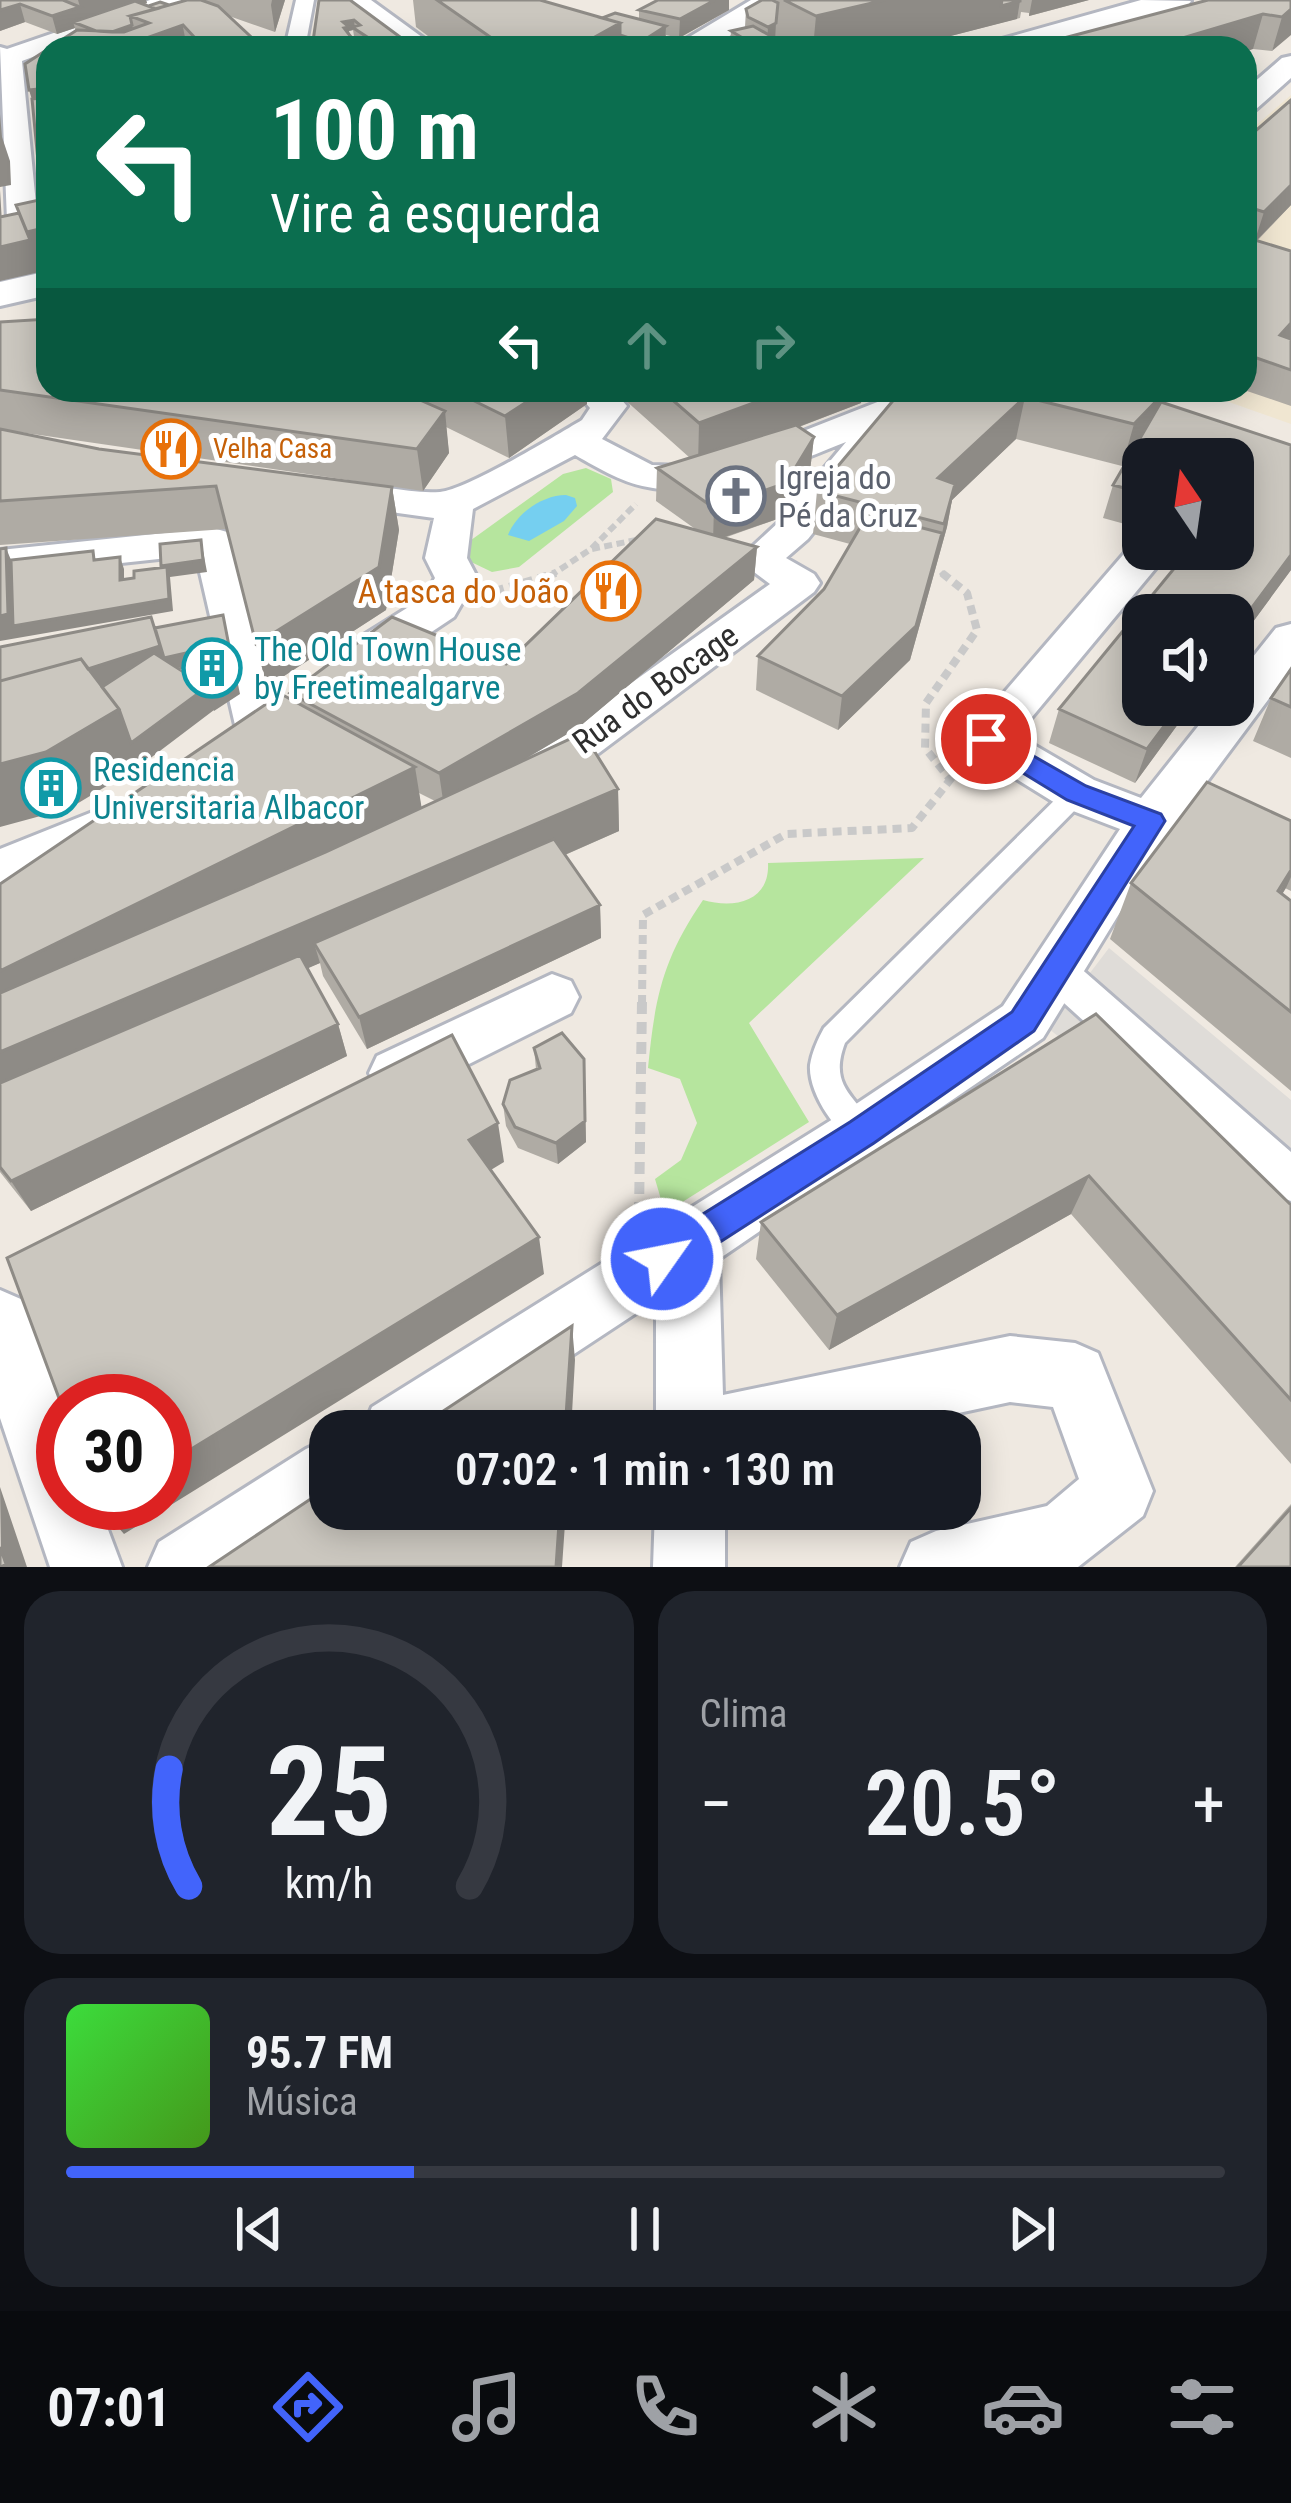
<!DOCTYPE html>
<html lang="pt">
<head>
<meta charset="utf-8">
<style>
	:root { --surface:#171b24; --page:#20242c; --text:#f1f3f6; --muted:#9ea1a6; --line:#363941; --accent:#4264fb }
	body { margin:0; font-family:"Roboto Condensed",sans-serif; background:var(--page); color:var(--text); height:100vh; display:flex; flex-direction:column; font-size:45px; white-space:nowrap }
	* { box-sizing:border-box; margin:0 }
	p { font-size:39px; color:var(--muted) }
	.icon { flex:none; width:66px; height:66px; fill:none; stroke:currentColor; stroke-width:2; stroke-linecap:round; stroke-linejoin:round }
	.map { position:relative; height:1567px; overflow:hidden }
	.panel { display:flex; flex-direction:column; gap:24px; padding:24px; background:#0d0f14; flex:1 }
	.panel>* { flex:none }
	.banner { position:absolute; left:36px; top:36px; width:1221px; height:366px; border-radius:36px; box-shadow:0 6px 30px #0003; background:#0b6e4f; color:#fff; overflow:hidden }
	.needle { width:78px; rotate:347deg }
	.tools { position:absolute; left:1122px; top:438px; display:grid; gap:24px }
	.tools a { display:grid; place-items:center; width:132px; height:132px; border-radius:24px; background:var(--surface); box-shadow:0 6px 30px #0003; font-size:60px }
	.speed { position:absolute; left:36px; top:1374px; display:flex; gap:24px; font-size:60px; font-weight:700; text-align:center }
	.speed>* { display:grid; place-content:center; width:156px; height:156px; border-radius:50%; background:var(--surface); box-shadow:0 6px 30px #0003; line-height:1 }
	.speed .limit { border:18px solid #d22; background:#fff; color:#111 }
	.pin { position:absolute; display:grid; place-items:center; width:102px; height:102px; color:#fff; margin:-51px; border:6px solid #fff; border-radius:50%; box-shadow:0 3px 12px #0007 }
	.me { position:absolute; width:132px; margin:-66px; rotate:57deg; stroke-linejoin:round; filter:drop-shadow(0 0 9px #0008) }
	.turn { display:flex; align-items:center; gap:42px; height:252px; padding:0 36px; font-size:54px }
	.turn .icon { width:156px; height:156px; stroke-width:2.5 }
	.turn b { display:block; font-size:84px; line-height:102px }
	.lanes { display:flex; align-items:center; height:114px; padding:0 36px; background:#0003; justify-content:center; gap:60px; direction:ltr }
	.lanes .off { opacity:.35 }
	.big { font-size:90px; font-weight:600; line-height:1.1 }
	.panel .widget { flex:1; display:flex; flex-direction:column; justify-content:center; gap:18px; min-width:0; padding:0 42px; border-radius:36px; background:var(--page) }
	.panel .dial { align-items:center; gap:0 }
	.dial svg { height:312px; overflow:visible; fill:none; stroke:var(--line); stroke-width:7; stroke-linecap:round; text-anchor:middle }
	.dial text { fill:var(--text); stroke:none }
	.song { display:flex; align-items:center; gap:36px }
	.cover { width:144px; height:144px; border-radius:18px; background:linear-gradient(135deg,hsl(120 70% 55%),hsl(100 70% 35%)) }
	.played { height:12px; border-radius:6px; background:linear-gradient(90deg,var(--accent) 30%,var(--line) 30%) }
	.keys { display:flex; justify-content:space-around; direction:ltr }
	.heat { display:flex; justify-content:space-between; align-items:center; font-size:66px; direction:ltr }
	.panel .tiles { flex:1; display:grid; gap:24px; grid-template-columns:1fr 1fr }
	.widget:last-child { grid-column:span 2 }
	.trip { position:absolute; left:309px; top:1410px; width:672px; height:120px; border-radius:36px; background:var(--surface); box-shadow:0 6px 30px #0003; font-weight:600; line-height:120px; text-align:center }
	.dock { display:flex; height:192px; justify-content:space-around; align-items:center; background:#090b0e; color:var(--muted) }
	.dock .icon { width:84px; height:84px }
	.dock .current { color:var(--accent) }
	.dock b { font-size:54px; color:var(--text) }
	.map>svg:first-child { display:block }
	.education { fill:#f0e6d1 }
	.green { fill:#b6e59e }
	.plaza { fill:#dfdcd8 }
	.water { fill:#75cff0 }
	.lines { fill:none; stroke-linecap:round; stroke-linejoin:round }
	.service-casing { stroke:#b4b7c1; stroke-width:6 }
	.pedestrian-casing { stroke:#b4b7c1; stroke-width:6 }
	.minor-casing { stroke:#b4b7c1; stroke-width:6 }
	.tertiary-casing { stroke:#b4b7c1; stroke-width:6 }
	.secondary-casing { stroke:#b4b7c1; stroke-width:6 }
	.path-far3 { stroke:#c9c9c9; stroke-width:4.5; stroke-dasharray:4.5 3; stroke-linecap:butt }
	.path-far2 { stroke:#c9c9c9; stroke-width:6; stroke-dasharray:8 4.5; stroke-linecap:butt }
	.path-far1 { stroke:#c9c9c9; stroke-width:8; stroke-dasharray:9 6; stroke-linecap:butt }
	.path { stroke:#c9c9c9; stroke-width:10; stroke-dasharray:12 8; stroke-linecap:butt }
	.service { fill:#fff; fill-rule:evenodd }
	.pedestrian { fill:#fff; fill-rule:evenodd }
	.minor { fill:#fff; fill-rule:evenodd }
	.tertiary { fill:#fff; fill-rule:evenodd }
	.secondary { fill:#fff; fill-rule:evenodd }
	.wall { fill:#afaba4; fill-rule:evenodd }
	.shaded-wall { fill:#8e8b86 }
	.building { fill:#cbc7bf; stroke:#8e8b86; stroke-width:3 }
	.route { fill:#4264fb; stroke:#2b41a3; stroke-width:3 }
	.labels { text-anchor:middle; stroke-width:10; stroke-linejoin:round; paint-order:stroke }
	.far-food-label { font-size:27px; fill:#c56008; stroke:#fff; text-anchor:start }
	.worship-label { font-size:33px; fill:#5b616d; stroke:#fff; text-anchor:start }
	.food-label { font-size:33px; fill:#c56008; stroke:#fff; text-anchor:end }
	.culture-label { font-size:33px; fill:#0d838f; stroke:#fff; text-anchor:start }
	.street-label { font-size:33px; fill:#2e2e2e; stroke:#fff }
</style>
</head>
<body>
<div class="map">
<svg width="1291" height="1567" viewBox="0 0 1291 1567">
	<rect width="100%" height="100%" fill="#efe9e1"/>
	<path class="education" d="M1291 95V424L1195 390H1245V135Z"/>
	<path class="green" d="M586 468 611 479 613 492 519 567 492 572 469 561 467 543 563 474Z
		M924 858 749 1023 809 1122 665 1213 655 1179 681 1160 697 1123 680 1079 648 1068C655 998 662 960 703 900 734 909 770 902 768 863Z"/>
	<path class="plaza" d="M1109 948 1291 1100V1268L1080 1054 1048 1028Z"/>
	<path class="water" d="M566 495 575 498 577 506 564 521 529 541 508 535C516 514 542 495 566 495Z"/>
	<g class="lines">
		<g class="service-casing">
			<path id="service" d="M1077 784 1086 787 1089 793 1086 799 845 1043C827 1090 860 1097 877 1133L872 1142 862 1146C837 1137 808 1093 810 1065 812 1052 818 1039 824 1028L1068 787Z"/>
		</g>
		<g class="pedestrian-casing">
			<path id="pedestrian" d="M296 0H314L305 48H285Z
				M1056 955 1070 959 1291 1152V1201L1275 1195 1042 983 1036 971 1042 959Z"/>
		</g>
		<g class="minor-casing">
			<path id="minor" d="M150 0H185L22 61 40 245 24 254 13 252 8 245 0 47 7 49Z
				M343 0H371L437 48H407Z
				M1291 56V78L1255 110 1245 112V90L1282 58Z
				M574 390H613L627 406 602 439 652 465 684 466 760 448 880 401 890 390H927L808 539 786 558 814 574 820 583 814 592 552 788 535 793 518 788 511 776 518 764 770 584 738 560 780 521 846 442C790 464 715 499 653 488 624 484 600 469 575 455L473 509 467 558 477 577 454 617 370 673 354 677 338 673 332 662 338 651 423 598 435 578 425 558 434 518 318 502 312 494 318 486C356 476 400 495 440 492 466 490 555 436 582 420L590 408Z
				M213 528 227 532 233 541 281 725 274 737 258 741 242 737 235 725 196 555 0 576V550Z
				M1143 544V549H1159L1165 557 1017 735 1094 780 1141 798 1215 705H1233V682L1276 628 1291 624V669L1168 834 1043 1038 719 1259 723 1395 1010 1336 1075 1343 1098 1353 1153 1491 1143 1516 1078 1567H900L911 1542 936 1531 1047 1506 1079 1479 1053 1407 1010 1402 874 1431H656V1300L457 1431H362L372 1407 841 1114 1003 1006 1120 829 1060 806 971 751 964 739 1129 548Z
				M105 807 122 812 130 825 122 838 0 891V849Z
				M552 974 571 981 579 997 571 1013 417 1090 397 1098 377 1090 369 1073 377 1056Z
				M0 1290 23 1300 63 1406V1503H98L122 1567H50L0 1418Z
				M330 1438V1509H337L248 1567H148L159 1542 306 1449Z
				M655 1509H725V1567H653Z"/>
		</g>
		<g class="tertiary-casing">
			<path id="tertiary" d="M751 0H788L710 48H671Z
				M48 271V295L0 306V282Z"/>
		</g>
		<g class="secondary-casing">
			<path id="secondary" d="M1141 0 1191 1 1186 8 1046 48H989L995 41Z"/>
		</g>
		<path class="path-far3" d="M947 37 967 47"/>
		<path class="path-far2" d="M592 549 641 539
			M941 572 945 576
			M550 576 591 549 636 504"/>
		<path class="path-far1" d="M942 573 967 593 977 630 926 703 925 748 949 778
			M495 591 556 573
			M642 1004 643 915 786 834 912 828 961 766"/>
		<path class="path" d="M639 1214 642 1001"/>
		<use href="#service" class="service"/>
		<use href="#pedestrian" class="pedestrian"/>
		<use href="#minor" class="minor"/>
		<use href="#tertiary" class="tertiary"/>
		<use href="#secondary" class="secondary"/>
	</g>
	<path class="wall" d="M0 0H146L147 3 144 4 148 6 169 5 187 0H285L275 32 229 16 263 48H49L75 31V28L57 34 25 22 0 31Z
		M319 0 415 48H371L354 36 353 30 349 31Z
		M413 0H540L602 18 639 19V10H729L679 38 666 35 665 45 661 48H444L416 27Z
		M777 0H1089L1029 16V13L1021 12 1020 18 904 48H690L730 47 731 31 745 27 746 9Z
		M1291 0 1272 51 1253 49 1026 48Z
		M1245 140 1291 205 1257 241 1291 251V406L1244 390Z
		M0 322 48 390H587V404L509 458 446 427 449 453 423 491 12 431 99 449 392 487 399 530 386 610 267 687 226 529 0 545Z
		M614 390H863L861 403 799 427 814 437 810 471 783 517 724 538 757 547 754 580 579 727 522 761 618 789 619 831 565 855 600 905 601 938 367 1049 323 976 320 963 307 968 338 1024 347 1056 31 1211 0 1172V884L292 700 290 693 506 664 698 531 656 501 657 468 690 458ZM419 793 435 801 421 808Z
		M902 390H1153L1164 393 1161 402 1291 445V570L1233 649V615H1143V705H1192L1135 783 1049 743 1059 709 1190 549H1233V459H1143V529L1103 518 1113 485 1126 462 1122 466 1016 439 952 500 947 527 910 660 838 730 756 690 758 656 824 589 850 544 813 534 817 491Z
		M1291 669V758L1253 741 1271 698Z
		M1291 820V891L1285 888 1282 894 1291 901V1091L1110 939 1131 883Z
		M1096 1014 1291 1205V1464L1071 1214 829 1350 756 1259 761 1222Z
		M534 1048 584 1059 586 1142 558 1164 518 1148 506 1126 503 1104 536 1069Z
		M1291 1504V1567H1235Z"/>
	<path class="shaded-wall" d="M78 0H146L147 3 83 26 73 22 75 28 57 34 52 16 80 7Z
		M272 0H285L275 32 271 5Z
		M715 0H729V10L679 38 680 19Z
		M885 0H1002L1020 1 1017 19 904 48H813L816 16Z
		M1032 0H1089L1029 16Z
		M20 4 25 22 0 31V10Z
		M1291 9V35L1272 51 1282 17Z
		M1263 14 1253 49 1245 52V48H1149Z
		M354 20 355 29 352 27 353 30 349 31 350 36 345 38 343 22Z
		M149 23H194L183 27 187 48H128L105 34 132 25 136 41Z
		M620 23V48H575Z
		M776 23 775 41 767 46 768 27Z
		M666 26 665 45 661 48H641V42Z
		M48 88V118L38 119 29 90Z
		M0 114 2 137 10 161 11 185 0 187Z
		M48 159V181H45L38 161Z
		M1291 185V205L1254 243 1264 212Z
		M0 190 3 239 0 240Z
		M48 227V270L0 281V247L27 232Z
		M1291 323V343L1280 335Z
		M545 390H587V404L509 458 505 416Z
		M789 390H863L861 403 698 465 699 423Z
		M1164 393 1152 435 1122 466 1134 424Z
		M1025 397 1016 439 952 500 947 527 910 660 838 730 842 696 942 534 944 524 938 478Z
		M445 411 449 453 423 491 417 449Z
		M814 437 810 471 783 517 713 541 714 508Z
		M392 487 399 530 386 610 267 687 256 644Z
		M201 540 207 572 170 577 173 611 0 641V616L6 548 16 572 169 599 161 566Z
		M757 547 754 580 579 727 444 807 439 773Z
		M1291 555V570L1233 649V633Z
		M120 557 124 569V592L120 580Z
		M226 627 240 694 214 711 210 699Z
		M160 646 168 670 78 698 11 686Z
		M186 653 189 665 168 670 164 658Z
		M207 687 214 710 140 766 70 808 0 827V764L119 709Z
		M1180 705H1192L1135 783 1147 749Z
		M415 767 422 810 0 1024V971Z
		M618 789 619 831 325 960 314 943 320 963 0 1103V1052Z
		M1291 870V877L1286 888 1250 947Z
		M600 905 601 938 367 1049 359 1017Z
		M338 1024 347 1056 31 1211 11 1181Z
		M584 1059 586 1142 558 1164 556 1143Z
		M498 1123 504 1162 476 1179 469 1140Z
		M1089 1176 1071 1214 829 1350 837 1315Z
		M539 1237 544 1274 124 1534 99 1505 103 1503H165V1465Z
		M572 1326 575 1360 571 1431H565Z
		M0 1487 27 1567H1Z
		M560 1509H566L562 1567H556Z"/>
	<path class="building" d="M0 0H63L80 7 52 16 20 4 0 10Z
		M187 0H201L218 6 263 48H206L186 44 197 40 183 25 135 42 128 48H49L77 30 124 32 149 23 130 16Z
		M319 0H350L415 48H384L352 27 360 25 354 20 343 22 349 27 344 28 358 46 346 48H312Z
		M437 0H540L620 23 575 48H506Z
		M658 0H715L680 19 639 10Z
		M762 0H772L778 3 776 23 768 27 748 17 746 9Z
		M784 0H885L816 16Z
		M1002 0H1020V1L1001 6Z
		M1208 0H1291V9L1282 17 1263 14 1149 48H1026Z
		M135 1 156 9 130 16 132 25 112 32 96 31 73 22Z
		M160 2 169 5 156 9 148 6Z
		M615 13 666 26 641 42 620 35V23L602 18Z
		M753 26 792 48H748L756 46 731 31Z
		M720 41 732 48H690Z
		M48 49V88L29 90 25 64Z
		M48 97V159L38 161 32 99Z
		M1291 100V185L1264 212 1245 206V140Z
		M48 170V198L44 199 41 171Z
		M48 198V227L27 232 16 205Z
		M19 213 30 240 0 247V217Z
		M1245 237 1291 251V323L1280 335 1291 339V370L1245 354V271L1251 265 1245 264Z
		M48 319V390H397L445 411 417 449 0 390V322Z
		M452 390H545L505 416Z
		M661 390H789L699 423Z
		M902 390H1153L1164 393 1134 424 1025 397 938 478 955 484 944 524 817 491Z
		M1161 402 1291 445V555L1233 633V615H1143V705H1180L1147 749 1059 709 1190 549H1233V459H1143V493L1113 485Z
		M796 425 814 437 786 483 714 508 657 468Z
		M0 429 99 449 392 487 379 567 256 644 216 486 0 501Z
		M868 514 942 533 916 626 842 696 758 656 824 589Z
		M656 519 757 547 578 693 439 773 290 693 392 617 506 664Z
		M201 540 203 560 161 566 160 544Z
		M6 548 8 614 0 616V549Z
		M93 551 94 560 120 557V580L134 578V571L167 567 169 599 13 626 11 560Z
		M223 615 236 682 210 699 207 687 179 669 190 664 186 653 164 658 155 628Z
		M151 617 160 646 88 669 81 659 0 681V647Z
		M154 653 207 687 131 743 119 709 102 687Z
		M81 659 119 709 46 752 0 764V681Z
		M1291 669V707L1271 698Z
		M281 694 415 767 0 971V884Z
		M583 733 618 789 0 1052V993L326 852Z
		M1207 782 1291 821V870L1278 891 1291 901V1012L1131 883Z
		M554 839 600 905 359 1017 314 943Z
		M300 955 338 1024 11 1181 0 1167V1083Z
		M1096 1014 1291 1205V1400L1089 1176 837 1315 761 1222Z
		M562 1033 584 1059 585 1121 556 1143 515 1127 503 1104 510 1080 540 1068 534 1048Z
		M452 1035 498 1123 469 1140 539 1237 165 1465V1401H63V1409L7 1258Z
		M572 1326 565 1431H413Z
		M330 1486V1509H560L556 1567H209Z
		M1291 1508V1567H1238Z
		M0 1547 6 1564 1 1567H0Z"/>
	<path class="route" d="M986 729 1086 786 1161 814 1165 821 1034 1031 874 1143 675 1271 662 1276 650 1271 645 1259 650 1247 850 1122 1012 1012 1134 826 1067 800 977 745 973 739Z"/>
	<defs>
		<g id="restaurant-ring" transform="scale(3)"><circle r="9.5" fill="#fff" stroke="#e8710a" stroke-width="1.5"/><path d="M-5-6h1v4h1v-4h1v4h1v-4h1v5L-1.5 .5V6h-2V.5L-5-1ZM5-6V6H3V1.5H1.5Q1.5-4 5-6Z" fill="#e8710a"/></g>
		<g id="church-ring" transform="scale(3)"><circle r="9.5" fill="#fff" stroke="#6b7280" stroke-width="1.5"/><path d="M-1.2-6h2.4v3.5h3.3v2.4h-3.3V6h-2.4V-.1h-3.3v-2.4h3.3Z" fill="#6b7280"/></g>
		<g id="building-ring" transform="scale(3)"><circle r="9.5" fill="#fff" stroke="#0f9aa8" stroke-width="1.5"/><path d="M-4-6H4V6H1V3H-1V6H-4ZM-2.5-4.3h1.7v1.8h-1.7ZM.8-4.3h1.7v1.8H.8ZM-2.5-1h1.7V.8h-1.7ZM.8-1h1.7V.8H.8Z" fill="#0f9aa8"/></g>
	</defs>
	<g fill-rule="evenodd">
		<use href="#restaurant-ring" x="171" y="449"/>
		<use href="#church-ring" x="736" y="496"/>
		<use href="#restaurant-ring" x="611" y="591"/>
		<use href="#building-ring" x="212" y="668"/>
		<use href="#building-ring" x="51" y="788"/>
	</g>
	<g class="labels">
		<g class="far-food-label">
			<text x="213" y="458">Velha Casa</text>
		</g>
		<g class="worship-label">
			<text x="778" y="489">Igreja do<tspan x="778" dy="38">Pé da Cruz</tspan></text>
		</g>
		<g class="food-label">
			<text x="569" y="603">A tasca do João</text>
		</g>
		<g class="culture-label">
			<text x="254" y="661">The Old Town House<tspan x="254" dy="38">by Freetimealgarve</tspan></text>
			<text x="93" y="781">Residencia<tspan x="93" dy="38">Universitaria Albacor</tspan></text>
		</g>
		<g class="street-label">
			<text transform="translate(655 688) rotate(-36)" y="12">Rua do Bocage</text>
		</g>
	</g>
</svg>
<div class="tools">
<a><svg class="needle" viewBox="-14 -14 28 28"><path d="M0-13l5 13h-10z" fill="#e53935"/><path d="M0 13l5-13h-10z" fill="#9ea1a6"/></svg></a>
<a><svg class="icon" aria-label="sound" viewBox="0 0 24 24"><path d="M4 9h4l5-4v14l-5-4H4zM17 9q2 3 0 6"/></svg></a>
</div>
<div class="speed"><div class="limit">30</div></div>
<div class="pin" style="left:986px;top:739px;background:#d93025"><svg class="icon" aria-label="arrive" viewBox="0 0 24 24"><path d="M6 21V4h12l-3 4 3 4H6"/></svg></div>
<svg class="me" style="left:662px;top:1259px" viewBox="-20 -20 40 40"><circle r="17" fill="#4264fb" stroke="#fff" stroke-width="3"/><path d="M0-11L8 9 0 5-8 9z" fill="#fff"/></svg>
<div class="trip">07:02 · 1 min · 130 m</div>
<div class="banner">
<div class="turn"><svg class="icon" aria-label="left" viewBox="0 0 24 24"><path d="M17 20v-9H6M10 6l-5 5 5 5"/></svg><div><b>100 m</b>Vire à esquerda</div></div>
<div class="lanes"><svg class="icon" aria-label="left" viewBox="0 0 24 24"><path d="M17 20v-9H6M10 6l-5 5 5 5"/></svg><svg class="icon off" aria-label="ahead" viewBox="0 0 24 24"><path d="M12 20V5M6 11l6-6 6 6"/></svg><svg class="icon off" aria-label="right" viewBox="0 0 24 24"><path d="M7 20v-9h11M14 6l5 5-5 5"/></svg></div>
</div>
</div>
<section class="panel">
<div class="tiles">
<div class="widget dial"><svg viewBox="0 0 100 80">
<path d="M14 69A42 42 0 1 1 86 69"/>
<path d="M14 69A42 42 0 0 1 9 39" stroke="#4264fb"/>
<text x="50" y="56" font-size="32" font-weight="700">25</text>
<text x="50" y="72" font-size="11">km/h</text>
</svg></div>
<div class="widget"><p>Clima</p>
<div class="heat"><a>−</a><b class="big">20.5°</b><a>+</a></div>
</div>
<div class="widget">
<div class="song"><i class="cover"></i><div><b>95.7 FM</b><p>Música</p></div></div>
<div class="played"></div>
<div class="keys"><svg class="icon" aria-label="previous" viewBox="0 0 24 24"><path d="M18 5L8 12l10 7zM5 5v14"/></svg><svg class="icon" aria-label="pause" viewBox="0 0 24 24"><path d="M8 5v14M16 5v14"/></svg><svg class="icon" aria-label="next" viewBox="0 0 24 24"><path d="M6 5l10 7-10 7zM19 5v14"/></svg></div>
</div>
</div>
</section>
<nav class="dock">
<b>07:01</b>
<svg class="icon current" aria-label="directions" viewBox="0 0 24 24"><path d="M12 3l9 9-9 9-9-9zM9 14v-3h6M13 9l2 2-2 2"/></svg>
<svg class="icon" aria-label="music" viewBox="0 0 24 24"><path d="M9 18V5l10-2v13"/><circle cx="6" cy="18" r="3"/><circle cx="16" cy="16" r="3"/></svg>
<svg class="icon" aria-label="phone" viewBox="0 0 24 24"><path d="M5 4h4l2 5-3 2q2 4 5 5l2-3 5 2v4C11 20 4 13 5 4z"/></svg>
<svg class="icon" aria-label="climate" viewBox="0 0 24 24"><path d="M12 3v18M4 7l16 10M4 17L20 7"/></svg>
<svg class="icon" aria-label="car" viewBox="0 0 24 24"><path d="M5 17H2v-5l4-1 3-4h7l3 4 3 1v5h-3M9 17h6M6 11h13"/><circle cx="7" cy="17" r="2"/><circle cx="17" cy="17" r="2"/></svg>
<svg class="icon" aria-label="filters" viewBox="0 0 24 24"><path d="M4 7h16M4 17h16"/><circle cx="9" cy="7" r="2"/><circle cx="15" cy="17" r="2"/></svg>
</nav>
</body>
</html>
